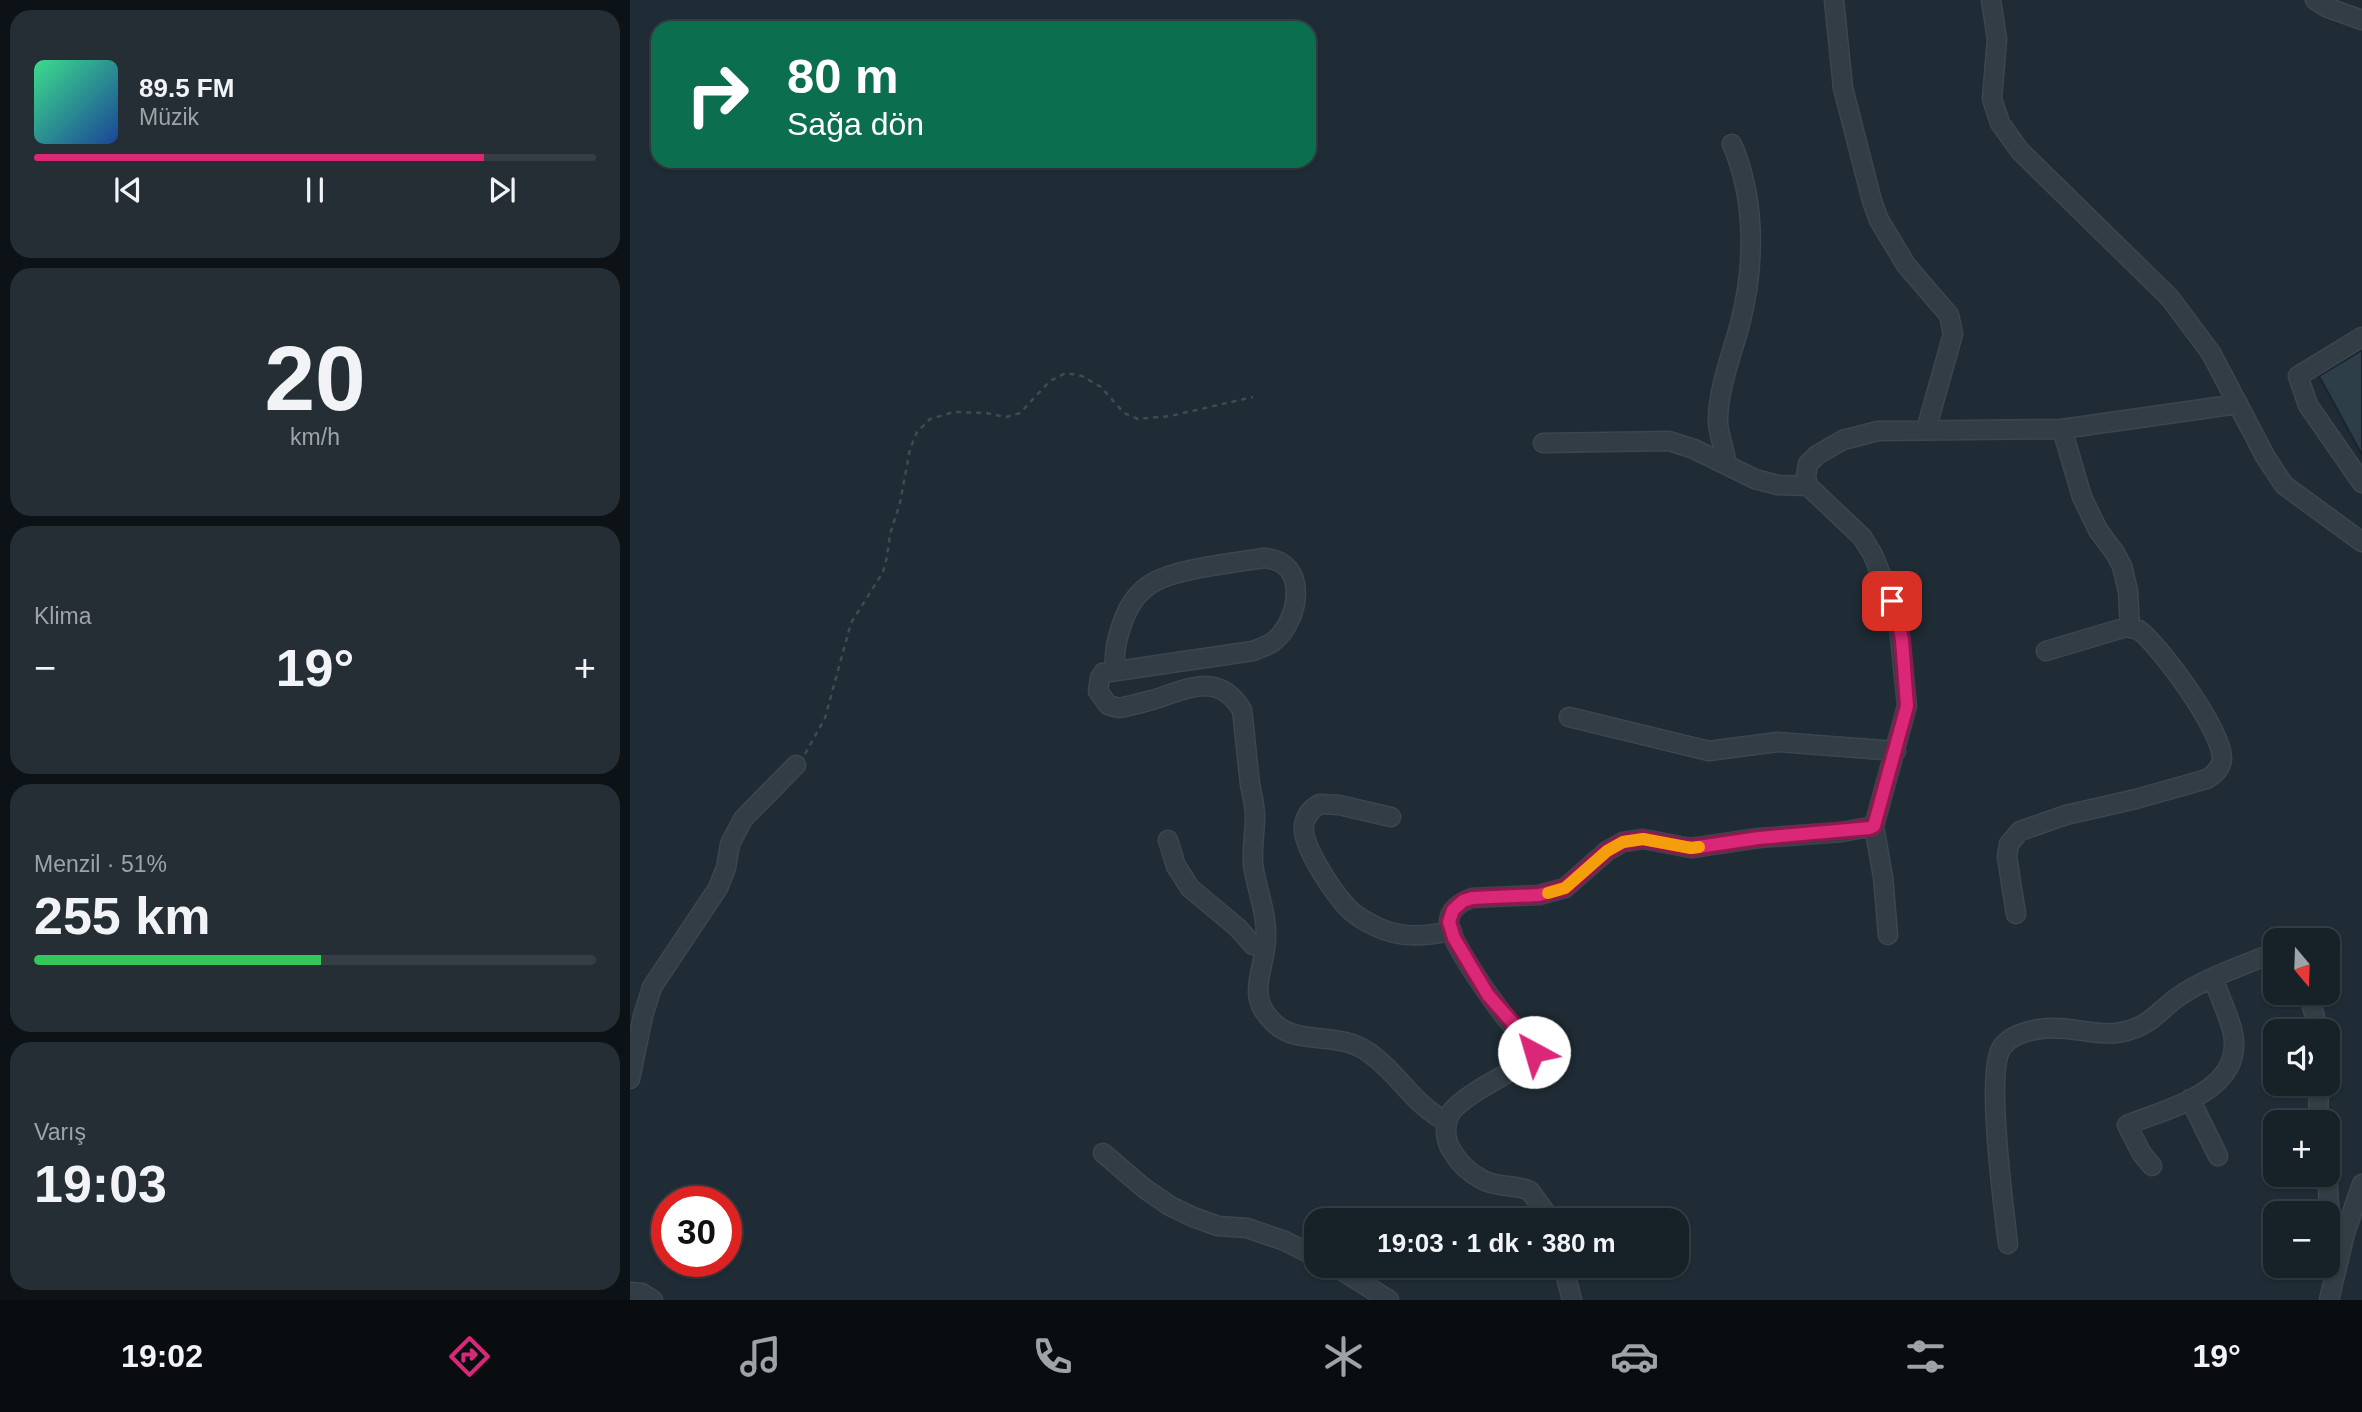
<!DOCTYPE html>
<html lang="tr">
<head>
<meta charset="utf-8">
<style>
	:root { --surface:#172128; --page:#242e34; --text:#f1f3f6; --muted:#9ea3a8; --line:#363e45; --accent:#db2777 }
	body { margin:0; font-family:Arial,sans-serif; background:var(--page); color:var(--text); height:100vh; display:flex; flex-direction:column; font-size:26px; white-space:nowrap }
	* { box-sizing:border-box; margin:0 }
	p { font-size:23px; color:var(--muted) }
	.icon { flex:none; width:38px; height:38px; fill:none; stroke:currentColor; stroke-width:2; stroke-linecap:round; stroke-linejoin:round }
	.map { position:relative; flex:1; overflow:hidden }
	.panel { display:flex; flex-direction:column; gap:10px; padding:10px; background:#0d1216; width:630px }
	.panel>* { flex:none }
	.hud { position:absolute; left:21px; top:21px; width:665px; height:147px; border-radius:21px; box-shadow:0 2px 5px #0004,0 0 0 2px var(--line); background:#0b6e4f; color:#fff; overflow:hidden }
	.needle { width:46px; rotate:161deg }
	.fabs { position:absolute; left:1633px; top:928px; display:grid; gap:14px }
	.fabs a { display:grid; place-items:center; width:77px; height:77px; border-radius:14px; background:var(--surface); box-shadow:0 2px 5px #0004,0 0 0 2px var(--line); font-size:35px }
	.speed { position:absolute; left:21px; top:1186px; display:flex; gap:14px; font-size:35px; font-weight:700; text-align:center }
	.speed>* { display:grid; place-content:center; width:91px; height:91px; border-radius:50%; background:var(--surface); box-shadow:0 2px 5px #0004,0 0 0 2px var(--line); line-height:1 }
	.speed .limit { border:10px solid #d22; background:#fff; color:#111 }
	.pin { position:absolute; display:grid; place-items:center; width:60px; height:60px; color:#fff; margin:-30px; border-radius:14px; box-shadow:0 4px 10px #0006 }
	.me { position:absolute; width:77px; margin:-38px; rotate:321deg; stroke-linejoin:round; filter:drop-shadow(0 0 5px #0008) }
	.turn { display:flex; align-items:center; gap:24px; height:147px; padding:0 21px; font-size:32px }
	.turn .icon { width:91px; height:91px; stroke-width:2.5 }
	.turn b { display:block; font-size:49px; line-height:60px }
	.big { font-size:52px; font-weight:700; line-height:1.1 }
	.panel .tile { flex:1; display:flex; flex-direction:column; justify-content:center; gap:10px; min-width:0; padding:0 24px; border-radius:21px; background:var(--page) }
	.panel .dial { align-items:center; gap:0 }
	.dial b { font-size:91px; line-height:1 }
	.song { display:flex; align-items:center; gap:21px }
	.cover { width:84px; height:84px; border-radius:10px; background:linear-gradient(135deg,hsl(150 70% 55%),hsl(220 70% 35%)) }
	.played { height:7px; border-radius:4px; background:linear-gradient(90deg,var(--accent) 80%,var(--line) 80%) }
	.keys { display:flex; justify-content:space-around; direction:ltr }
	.heat { display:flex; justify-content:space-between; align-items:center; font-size:38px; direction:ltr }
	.charge { height:10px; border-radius:5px; background:linear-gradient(90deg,#34c759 51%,var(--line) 0) }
	.trip { position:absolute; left:674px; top:1208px; width:385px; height:70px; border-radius:21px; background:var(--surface); box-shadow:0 2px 5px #0004,0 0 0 2px var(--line); font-weight:700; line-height:70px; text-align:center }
	.tabs { display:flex; height:112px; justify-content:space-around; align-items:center; background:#090d10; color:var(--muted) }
	.tabs .icon { width:49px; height:49px }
	.tabs .current { color:var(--accent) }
	.tabs b { font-size:32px; color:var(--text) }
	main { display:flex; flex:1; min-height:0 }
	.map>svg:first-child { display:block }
	.building { fill:#2e3e49; stroke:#1a242c; stroke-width:2 }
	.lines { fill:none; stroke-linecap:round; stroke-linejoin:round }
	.minor-casing { stroke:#3c464f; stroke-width:21 }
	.path { stroke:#3a4e4d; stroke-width:2.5; stroke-dasharray:5 5; stroke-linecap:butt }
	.minor { stroke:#323d45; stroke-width:18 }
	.route-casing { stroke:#8e194d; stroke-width:18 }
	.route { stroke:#db2777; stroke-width:12 }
	.slow { stroke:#f59e0b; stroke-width:12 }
</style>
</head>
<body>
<main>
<section class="panel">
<div class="tile">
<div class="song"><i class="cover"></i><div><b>89.5 FM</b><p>Müzik</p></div></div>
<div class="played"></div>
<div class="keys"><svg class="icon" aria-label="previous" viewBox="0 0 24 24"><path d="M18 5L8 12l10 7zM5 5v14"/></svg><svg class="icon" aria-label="pause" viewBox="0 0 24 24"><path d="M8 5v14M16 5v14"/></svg><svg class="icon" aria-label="next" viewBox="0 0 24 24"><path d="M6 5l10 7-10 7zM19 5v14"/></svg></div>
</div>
<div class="tile dial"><b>20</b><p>km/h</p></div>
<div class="tile"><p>Klima</p>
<div class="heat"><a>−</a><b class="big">19°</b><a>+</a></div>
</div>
<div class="tile"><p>Menzil · 51%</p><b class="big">255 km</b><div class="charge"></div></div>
<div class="tile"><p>Varış</p><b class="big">19:03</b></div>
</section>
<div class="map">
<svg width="1732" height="1300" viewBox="0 0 1732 1300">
	<rect width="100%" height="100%" fill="#1f2c35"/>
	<path class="building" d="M1732 350V455L1689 376Z"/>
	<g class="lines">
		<g class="minor-casing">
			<path id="minor" d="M1204 0 1213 88 1242 201 1249 220 1276 265 1319 315 1323 334 1296 430
				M1361 0 1367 39 1362 99 1370 123 1390 151 1540 298 1581 353 1635 456 1654 485 1732 542
				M1685 0 1696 7 1732 20
				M1732 337 1668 376 1678 405 1732 483
				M1432 429 1452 497 1468 530 1485 553 1492 566 1498 591 1500 628
				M913 443 1039 441 1064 449 1125 479 1148 485 1178 486
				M1096 465C1096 448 1087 435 1088 418 1089 386 1102 354 1110 324 1125 266 1126 200 1102 144
				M485 671C484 652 486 642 492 624 506 582 532 576 570 568 592 564 613 561 634 558 680 561 670 621 643 642 637 646 630 648 623 651L473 673 470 678 468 691 478 705 489 708C500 706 511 703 522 700 556 690 588 670 612 710 615 734 617 759 620 784 622 795 625 805 625 816 625 832 622 847 623 864 626 888 637 912 636 937 636 970 614 994 643 1022 668 1047 706 1030 738 1052 768 1072 782 1104 817 1122
				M939 717 1079 751 1147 742 1266 751
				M761 817 709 805 690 804C682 808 676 815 674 825 671 845 702 890 716 906 724 915 736 922 747 927 772 939 796 936 822 931
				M1244 826 1253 877 1258 935
				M538 840 546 866 560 888 608 928 623 945 635 949
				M1386 914 1377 857 1379 844 1390 831 1436 815 1506 799 1577 779C1584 775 1592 767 1592 758 1591 729 1532 648 1509 630L1497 627 1490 629 1416 651
				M1678 992 1689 1031
				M0 1079 13 1016 22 987 88 888 96 868 100 844 113 819 166 765
				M1560 1099 1588 1156
				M1688 1122 1689 1083
				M473 1153 514 1188 540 1206 563 1217 588 1226 617 1228 655 1241 686 1257
				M1522 1166 1512 1154 1497 1125C1538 1108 1618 1091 1602 1029 1597 1012 1589 995 1583 978
				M1697 1174C1700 1196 1694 1220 1715 1233
				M921 1220 900 1191C885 1184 868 1188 853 1180 841 1174 829 1163 822 1151 815 1141 814 1125 820 1114 831 1096 881 1072 901 1060 902 1057 904 1052 903 1049 902 1040 888 1032 882 1025 867 1008 822 945 819 924 818 910 831 902 842 898L909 895 935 888 977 851 993 842 1013 839 1061 848 1129 838 1212 832 1244 826 1277 706 1268 617 1243 555 1232 537 1178 486 1176 476 1178 464 1187 455 1213 440 1248 431 1432 429 1608 404
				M1378 1244C1374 1209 1355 1072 1372 1047 1380 1036 1397 1031 1410 1029 1440 1024 1470 1040 1500 1030 1521 1024 1531 1009 1548 997 1576 977 1613 966 1645 952
				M703 1265 759 1300
				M933 1265 942 1300
				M0 1292 12 1293 23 1300
				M1699 1300 1715 1233 1732 1184"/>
		</g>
		<path class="path" d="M175 754 195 718 221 623 253 572 257 557 260 534 270 503 280 449 287 432 300 419 324 412 356 413 376 417 390 413 420 381 436 373 452 376 471 387 494 413 508 419 540 416 623 397"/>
		<use href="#minor" class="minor"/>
	</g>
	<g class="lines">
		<g class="route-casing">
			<path id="route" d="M904 1052 903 1046 858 995 824 938 819 922 823 910 833 901 842 898 909 895 935 888 977 851 993 842 1013 839 1061 848 1129 838 1240 828 1244 826 1277 706 1272 640 1268 617 1262 601"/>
		</g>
		<use href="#route" class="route"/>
		<path class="slow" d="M918 893 935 888 977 851 993 842 1013 839 1061 848 1069 847"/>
	</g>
</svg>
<div class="fabs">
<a><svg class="needle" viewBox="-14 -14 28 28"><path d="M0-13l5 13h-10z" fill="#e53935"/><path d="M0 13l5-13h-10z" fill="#9ea3a8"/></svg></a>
<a><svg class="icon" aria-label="sound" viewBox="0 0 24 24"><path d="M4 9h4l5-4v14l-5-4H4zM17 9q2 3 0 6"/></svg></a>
<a>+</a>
<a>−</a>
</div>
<div class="speed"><div class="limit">30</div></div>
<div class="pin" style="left:1262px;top:601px;background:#d93025"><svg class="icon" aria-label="arrive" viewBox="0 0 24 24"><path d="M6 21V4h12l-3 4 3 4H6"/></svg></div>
<svg class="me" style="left:904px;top:1052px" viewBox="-20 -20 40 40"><circle r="19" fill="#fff"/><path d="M0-13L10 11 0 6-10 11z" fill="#db2777"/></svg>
<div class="trip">19:03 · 1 dk · 380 m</div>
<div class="hud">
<div class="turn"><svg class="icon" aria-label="right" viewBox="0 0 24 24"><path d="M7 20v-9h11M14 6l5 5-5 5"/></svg><div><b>80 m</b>Sağa dön</div></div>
</div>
</div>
</main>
<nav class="tabs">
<b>19:02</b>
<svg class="icon current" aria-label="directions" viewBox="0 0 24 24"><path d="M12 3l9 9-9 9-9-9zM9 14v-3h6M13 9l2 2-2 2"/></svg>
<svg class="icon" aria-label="music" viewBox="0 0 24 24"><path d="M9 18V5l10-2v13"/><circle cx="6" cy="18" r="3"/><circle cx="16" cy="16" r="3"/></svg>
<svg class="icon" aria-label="phone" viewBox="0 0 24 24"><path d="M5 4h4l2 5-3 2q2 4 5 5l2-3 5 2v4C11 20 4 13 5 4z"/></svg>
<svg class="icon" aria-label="climate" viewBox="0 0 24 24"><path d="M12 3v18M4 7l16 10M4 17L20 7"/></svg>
<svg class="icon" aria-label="car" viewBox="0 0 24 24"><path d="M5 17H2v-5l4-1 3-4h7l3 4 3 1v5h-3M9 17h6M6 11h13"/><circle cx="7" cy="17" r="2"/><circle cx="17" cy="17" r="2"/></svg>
<svg class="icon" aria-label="filters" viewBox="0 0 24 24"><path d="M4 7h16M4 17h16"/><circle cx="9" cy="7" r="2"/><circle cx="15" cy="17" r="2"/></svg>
<b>19°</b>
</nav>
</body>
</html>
